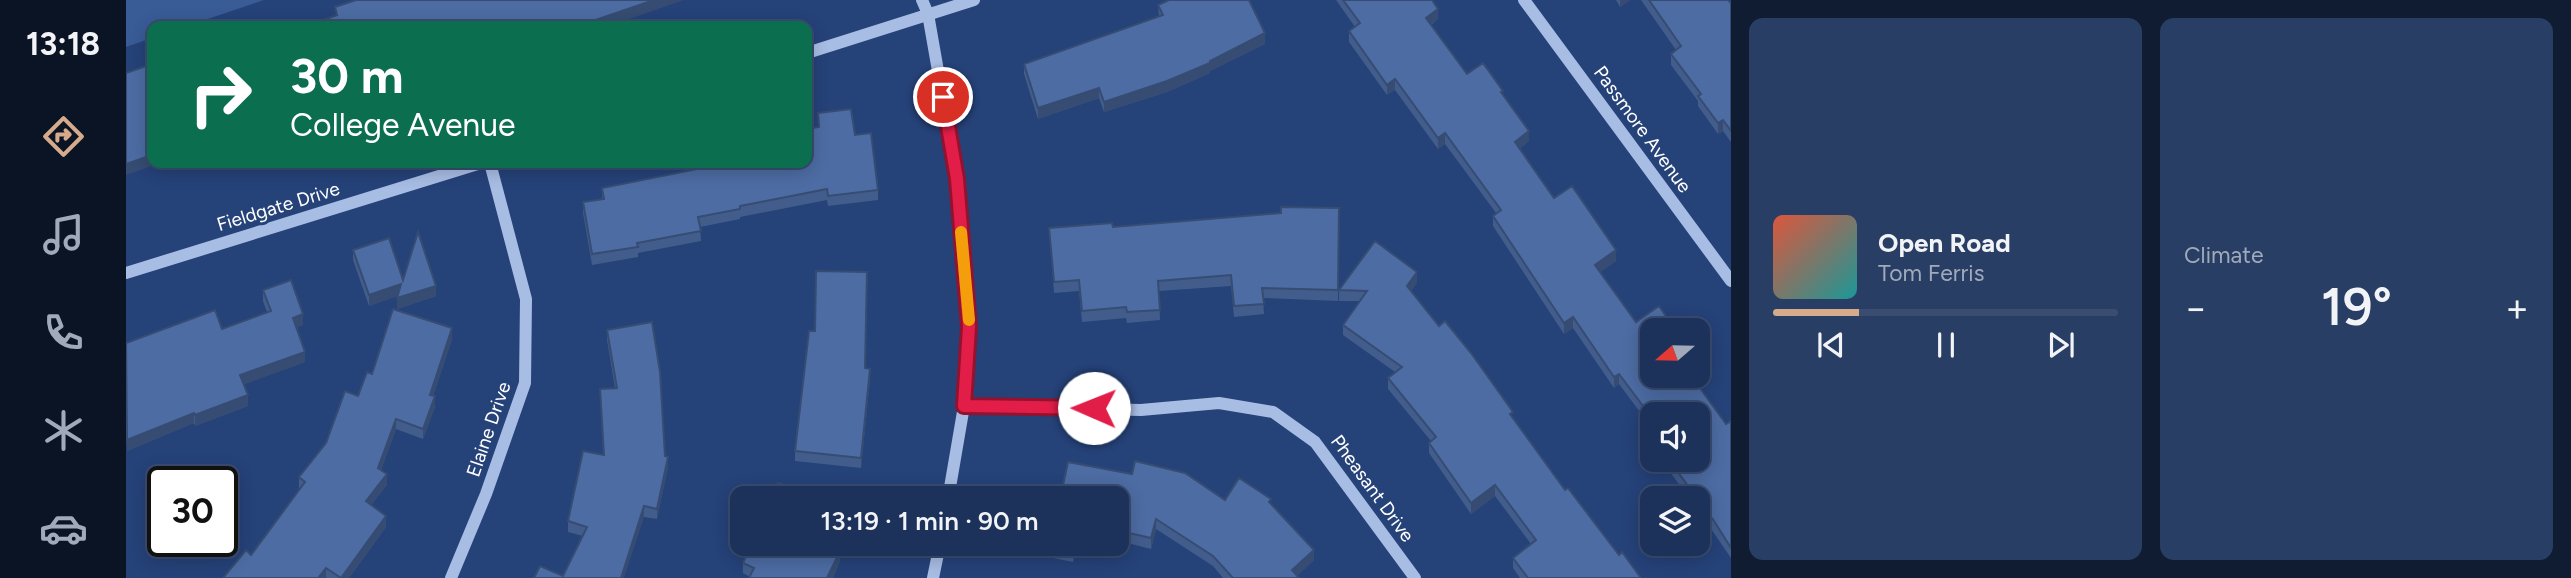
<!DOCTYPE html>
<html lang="en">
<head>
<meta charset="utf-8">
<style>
	:root { --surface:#1c325b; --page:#293e64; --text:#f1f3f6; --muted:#a0aabb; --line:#3a4d71; --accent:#d6ab8b }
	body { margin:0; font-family:Figtree,sans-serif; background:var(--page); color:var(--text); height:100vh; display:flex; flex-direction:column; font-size:26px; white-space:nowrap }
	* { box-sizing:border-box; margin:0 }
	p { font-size:23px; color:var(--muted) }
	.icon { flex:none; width:38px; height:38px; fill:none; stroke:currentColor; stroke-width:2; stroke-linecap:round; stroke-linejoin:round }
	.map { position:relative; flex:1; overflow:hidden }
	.side { display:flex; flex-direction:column; gap:18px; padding:18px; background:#0f1c32; width:840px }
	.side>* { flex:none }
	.banner { position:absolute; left:21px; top:21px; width:665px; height:147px; border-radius:14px; box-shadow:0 4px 18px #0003,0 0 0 2px var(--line); background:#0b6e4f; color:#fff; overflow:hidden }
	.needle { width:46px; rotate:250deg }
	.tools { position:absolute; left:1514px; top:318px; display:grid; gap:14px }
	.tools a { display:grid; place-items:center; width:70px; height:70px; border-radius:14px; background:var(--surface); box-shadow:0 4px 18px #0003,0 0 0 2px var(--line); font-size:35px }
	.speed { position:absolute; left:21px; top:466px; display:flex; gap:14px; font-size:35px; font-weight:700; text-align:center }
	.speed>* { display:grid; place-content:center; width:91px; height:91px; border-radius:50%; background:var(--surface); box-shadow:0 4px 18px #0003,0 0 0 2px var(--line); line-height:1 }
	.speed .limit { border:4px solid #111; border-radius:10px; background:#fff; color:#111 }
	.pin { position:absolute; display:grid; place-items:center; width:60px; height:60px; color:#fff; margin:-30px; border:4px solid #fff; border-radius:50%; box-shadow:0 2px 7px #0007 }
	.me { position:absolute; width:77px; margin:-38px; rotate:271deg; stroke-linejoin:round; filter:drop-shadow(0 0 5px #0008) }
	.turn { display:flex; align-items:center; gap:24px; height:147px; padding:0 28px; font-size:32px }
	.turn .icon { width:91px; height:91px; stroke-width:2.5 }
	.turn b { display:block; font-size:49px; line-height:60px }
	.big { font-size:52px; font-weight:600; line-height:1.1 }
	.side .widget { flex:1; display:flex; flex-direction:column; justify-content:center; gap:10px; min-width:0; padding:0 24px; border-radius:14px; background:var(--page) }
	.song { display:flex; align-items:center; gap:21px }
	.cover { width:84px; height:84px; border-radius:10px; background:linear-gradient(135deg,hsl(10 70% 55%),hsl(180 70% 35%)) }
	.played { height:7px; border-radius:4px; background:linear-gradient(90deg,var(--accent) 25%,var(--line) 25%) }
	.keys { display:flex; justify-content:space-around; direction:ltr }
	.heat { display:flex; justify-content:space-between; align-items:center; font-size:38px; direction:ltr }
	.side .tiles { flex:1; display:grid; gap:18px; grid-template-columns:repeat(2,1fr) }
	.trip { position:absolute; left:604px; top:486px; width:399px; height:70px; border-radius:14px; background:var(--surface); box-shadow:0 4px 18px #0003,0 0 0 2px var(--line); font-weight:600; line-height:70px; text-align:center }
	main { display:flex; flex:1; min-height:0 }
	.tabs { display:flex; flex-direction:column; width:126px; justify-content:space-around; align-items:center; background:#0b1424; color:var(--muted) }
	.tabs .icon { width:49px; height:49px }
	.tabs .current { color:var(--accent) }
	.tabs b { font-size:32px; color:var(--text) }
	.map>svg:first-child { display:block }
	.green { fill:#395b96 }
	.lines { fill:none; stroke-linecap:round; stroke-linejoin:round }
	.minor { stroke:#a8bde4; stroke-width:12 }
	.wall { fill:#425d8c }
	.shaded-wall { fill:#364c72 }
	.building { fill:#4d6ca3; stroke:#364c72; stroke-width:2 }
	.route-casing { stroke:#92132f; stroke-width:18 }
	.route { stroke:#e11d48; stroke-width:12 }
	.slow { stroke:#f59e0b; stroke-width:12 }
	.labels { text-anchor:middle; stroke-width:6; stroke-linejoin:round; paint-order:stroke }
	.street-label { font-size:19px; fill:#fff; stroke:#254279 }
</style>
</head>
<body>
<main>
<nav class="tabs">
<b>13:18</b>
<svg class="icon current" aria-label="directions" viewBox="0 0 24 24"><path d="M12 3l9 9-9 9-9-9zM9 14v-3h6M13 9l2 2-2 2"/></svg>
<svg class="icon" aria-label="music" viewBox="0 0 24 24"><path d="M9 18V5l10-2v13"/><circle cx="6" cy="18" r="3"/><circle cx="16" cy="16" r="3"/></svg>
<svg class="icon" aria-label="phone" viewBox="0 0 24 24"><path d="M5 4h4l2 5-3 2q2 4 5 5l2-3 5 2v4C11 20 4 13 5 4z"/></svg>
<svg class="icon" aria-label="climate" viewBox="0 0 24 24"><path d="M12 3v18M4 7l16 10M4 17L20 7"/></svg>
<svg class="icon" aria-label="car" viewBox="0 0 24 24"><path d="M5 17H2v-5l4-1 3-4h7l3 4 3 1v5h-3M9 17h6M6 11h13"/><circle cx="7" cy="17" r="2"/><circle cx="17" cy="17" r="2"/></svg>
</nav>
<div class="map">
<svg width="1605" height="578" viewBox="0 0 1605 578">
	<rect width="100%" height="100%" fill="#254279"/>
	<path class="green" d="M0 0H138L61 26H26V38L0 47Z"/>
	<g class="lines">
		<path class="minor" d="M796 0 802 14 831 179 843 327 838 406 822 499
			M1398 0 1605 281
			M681 53 848 0
			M0 273 355 163
			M838 406 1015 410 1093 403 1147 412 1189 442 1289 578
			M325 578 360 494 399 383 400 299 364 163
			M807 578 814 544"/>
	</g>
	<path class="wall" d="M1210 0H1306L1312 19 1305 25 1341 74 1377 95 1403 141 1393 149 1428 198 1490 261 1474 272 1510 322 1578 379 1571 384 1600 424 1605 421V558L1572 510V499H1564L1535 460H1572L1526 415V428L1493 384 1488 388 1447 328 1438 334 1367 226V216L1370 213 1319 144 1312 149 1269 90 1261 95 1223 42V31L1229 27Z
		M1490 0H1504L1494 7Z
		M1515 0H1602L1605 3V142L1597 131 1592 134 1572 106V101L1545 65V54L1550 50Z
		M1032 5 1139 44 1084 71V73L1041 92 978 112 973 98 912 119 898 74V64L1033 16Z
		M692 113 729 135 752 190V200L702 206 701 200 614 217V219L574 227 575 241 512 253V257L466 265 457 213V202L476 199V188L681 163 692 127Z
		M1213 208 1212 301 1137 298 1138 314 1108 317 1105 286 1033 291 1034 320 1001 323 1000 318 956 322 953 291 928 293 923 228 987 227Z
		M227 250 277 280 310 296 271 309V296L243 306 227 260Z
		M1291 282 1285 291 1387 419 1439 490 1493 555 1515 578H1394L1387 568V558L1405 544 1369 496 1345 514 1303 453V443L1305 441 1262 389V378L1269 372 1217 335V325L1234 301H1213V290Z
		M137 290 177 325 171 327 179 362 118 384 122 406 69 426 68 423 1 451 0 343 96 329 141 312 137 301Z
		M481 330 539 456 542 467 531 519 518 517 437 576 457 536 442 532V521L477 455 474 389 489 388 481 340Z
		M326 339 307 396 309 407 297 439 270 429 255 470 261 485 245 505 260 527 223 578H97L125 555 174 489 173 488V477L200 443 232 396 246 374Z
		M739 368 744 379 735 468 669 461V451Z
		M990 499 1099 500 1145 504 1188 560 1171 576 1173 578H1097L1087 566 1030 529 1025 549 990 540Z
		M625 544H716L714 551V561L707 578H623L624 577 617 573V563Z
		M898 544H950L947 562 898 552Z"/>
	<path class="shaded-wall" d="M528 0H558L483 26H452Z
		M1494 0H1504L1494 7Z
		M1312 9V19L1300 28V18Z
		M1139 33V44L1084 71V73L1041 92 978 112V102L1084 61Z
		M1269 79V90L1261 95V85Z
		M973 88V98L912 119V108Z
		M1597 120V131L1592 134V123Z
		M1403 131V141L1389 152V142Z
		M1319 133V144L1312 149V138Z
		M26 155V163H34L0 175V164Z
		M46 163H55L46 166Z
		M1490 250V261L1469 276V265Z
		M1291 272V282L1281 297V286Z
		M275 284V295L243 306V295Z
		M310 286V296L271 309V298Z
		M177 314V325L167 329V318Z
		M1447 317V328L1438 334V323Z
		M326 328V339L304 405V395Z
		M179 352V362L114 386V375Z
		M744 369V379L735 468V458Z
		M1578 369V379L1566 388V377L1572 376V373Z
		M1493 374V384L1488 388V377Z
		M122 395V406L69 426V415Z
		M309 396V407L297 439V429Z
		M68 413V423L1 451V440Z
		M270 419V429L252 478V468Z
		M542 457V467L531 519V509Z
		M261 474V485L240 512V501Z
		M1369 485V496L1345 514V503Z
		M518 506V517L498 578H495Z
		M260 516V527L223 578H215Z
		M1030 519V529L1025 549V538Z
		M713 544H716L714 551V561L707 578H701Z
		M948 544H950L947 562V551Z
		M1188 550V560L1169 578 1166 570Z
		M200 568V578H192Z"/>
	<path class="building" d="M230 0H528L452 26H181L211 15 209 7Z
		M1043 0H1123L1139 33 1084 61V63L1041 81 978 102 973 88 912 108 898 64 1037 15 1032 5Z
		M1217 0H1306L1312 9 1300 18 1341 74 1357 63 1377 91 1375 92 1403 131 1389 142 1428 198 1446 186 1490 250 1469 265 1510 322 1533 306 1550 331H1526V376H1567L1566 377 1600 424 1605 421V548L1588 521 1543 460H1572V415H1526V418L1493 374 1488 377 1447 317 1438 323 1367 216 1375 210 1319 133 1312 138 1269 79 1261 85 1223 31 1234 23Z
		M1523 0H1602L1605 3V131L1597 120 1592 123 1572 96 1575 94 1545 54 1555 46Z
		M26 64V155L0 164V73Z
		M725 109 729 135 745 133 752 190 702 196 701 189 614 206V209L572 217 575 231 511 243 512 247 466 254 457 202 478 199 476 188 601 163H681V129L693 127 692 113Z
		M1155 207 1213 208 1212 290 1136 288 1138 304 1108 306 1105 275 1032 281 1034 310 1001 312 1000 307 956 311 953 280 928 282 923 228 986 223 987 227 1155 213Z
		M292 232 310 286 271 298 275 284 243 295 227 250 263 238 277 280Z
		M1249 241 1291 272 1281 286 1313 326 1319 321 1345 353 1387 412 1384 414 1439 490 1442 488 1493 555 1496 552 1515 578H1402L1387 558 1410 540 1369 485 1345 503 1303 443 1310 437 1262 378 1276 367 1217 325 1241 291 1213 290Z
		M690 271 741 272 739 368 744 369 735 458 669 451 683 331H689Z
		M165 280 177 314 167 318 179 352 114 375 122 395 69 415 68 413 1 440 0 343 89 310 96 329 145 311 137 290Z
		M267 309 326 328 304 395 309 396 297 429 270 419 252 468 261 474 240 501 260 516 215 578 200 568 192 578H97L120 550 125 555 179 482 173 477 200 443 219 391 232 396 241 372 246 374Z
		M526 322 534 372 539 456 542 457 531 509 518 506 495 578H408L414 566 437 576 461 527 442 521 457 451 478 455 474 389 491 388 481 330Z
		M1572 360 1578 369 1572 373Z
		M1009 461 1059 473 1099 500 1113 478 1145 499 1143 502 1188 550 1166 570 1173 578H1107L1087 556 1030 519 1025 538 990 530V499H934L942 462 1006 474Z
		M652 483 708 499H647Z
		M908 494 931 499H907Z
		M625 544H713L712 550 714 551 701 578H623L628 568 617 563Z
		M912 544H948L947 551Z"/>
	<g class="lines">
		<g class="route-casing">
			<path id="route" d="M817 97 831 179 843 327 838 406 968 408"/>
		</g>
		<use href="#route" class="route"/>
		<path class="slow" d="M835 232 843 320"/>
	</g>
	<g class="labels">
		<g class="street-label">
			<text transform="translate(1517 129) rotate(54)" y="7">Passmore Avenue</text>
			<text transform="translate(152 206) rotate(-17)" y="7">Fieldgate Drive</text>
			<text transform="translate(362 429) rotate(-71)" y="7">Elaine Drive</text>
			<text transform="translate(1247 488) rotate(54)" y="7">Pheasant Drive</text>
		</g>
	</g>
</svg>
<div class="tools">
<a><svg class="needle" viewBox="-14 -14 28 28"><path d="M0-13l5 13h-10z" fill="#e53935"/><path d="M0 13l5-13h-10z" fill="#a0aabb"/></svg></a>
<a><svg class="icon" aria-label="sound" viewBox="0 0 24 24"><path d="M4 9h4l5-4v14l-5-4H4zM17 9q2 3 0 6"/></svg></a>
<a><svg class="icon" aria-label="layers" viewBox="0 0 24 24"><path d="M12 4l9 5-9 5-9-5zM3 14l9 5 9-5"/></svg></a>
</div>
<div class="speed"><div class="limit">30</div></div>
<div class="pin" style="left:817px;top:97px;background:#d93025"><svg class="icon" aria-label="arrive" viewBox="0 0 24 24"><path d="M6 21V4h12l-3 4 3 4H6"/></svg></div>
<svg class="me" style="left:968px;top:408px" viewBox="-20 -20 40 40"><circle r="19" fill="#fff"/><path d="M0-13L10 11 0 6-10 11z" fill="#e11d48"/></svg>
<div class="trip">13:19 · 1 min · 90 m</div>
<div class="banner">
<div class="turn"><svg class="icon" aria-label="right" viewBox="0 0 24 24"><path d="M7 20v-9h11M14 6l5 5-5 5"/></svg><div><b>30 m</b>College Avenue</div></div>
</div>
</div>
<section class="side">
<div class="tiles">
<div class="widget">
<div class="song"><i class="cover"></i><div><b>Open Road</b><p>Tom Ferris</p></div></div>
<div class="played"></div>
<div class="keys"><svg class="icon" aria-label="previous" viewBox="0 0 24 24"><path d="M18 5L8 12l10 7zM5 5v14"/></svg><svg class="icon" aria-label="pause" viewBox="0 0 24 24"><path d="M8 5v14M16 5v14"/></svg><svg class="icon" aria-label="next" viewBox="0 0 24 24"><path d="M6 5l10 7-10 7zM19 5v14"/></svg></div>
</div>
<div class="widget"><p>Climate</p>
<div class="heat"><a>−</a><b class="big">19°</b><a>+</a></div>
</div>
</div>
</section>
</main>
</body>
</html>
